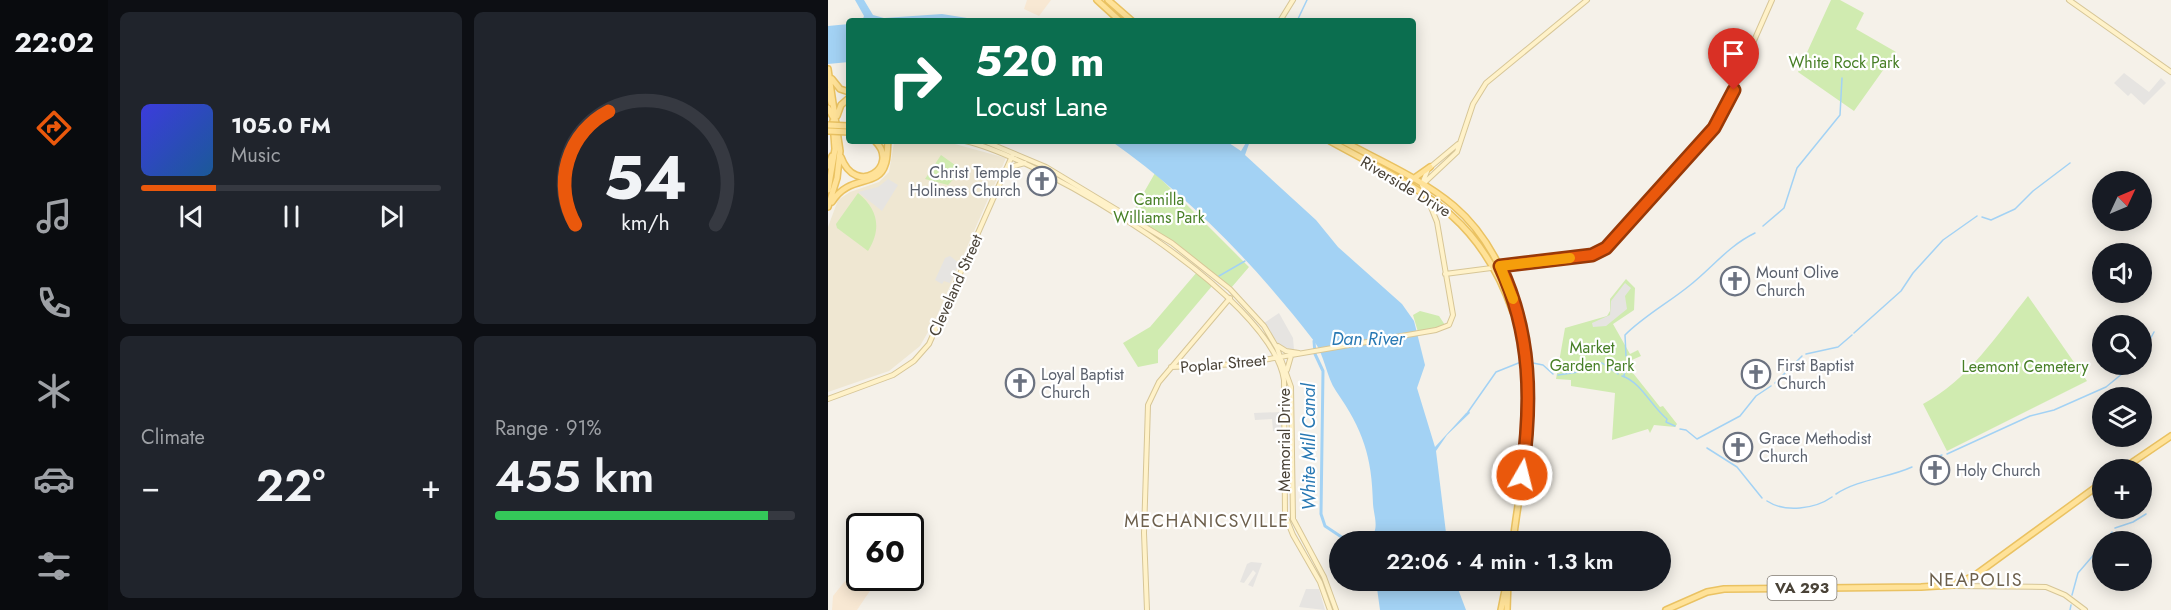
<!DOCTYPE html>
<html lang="en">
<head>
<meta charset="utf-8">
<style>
	:root { --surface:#171b24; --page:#20242c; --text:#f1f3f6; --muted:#9ea1a6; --line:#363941; --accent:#ea580c }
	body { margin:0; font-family:Jost,sans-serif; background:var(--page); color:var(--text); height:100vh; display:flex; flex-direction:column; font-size:22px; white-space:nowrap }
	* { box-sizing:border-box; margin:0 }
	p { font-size:20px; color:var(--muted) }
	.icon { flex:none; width:33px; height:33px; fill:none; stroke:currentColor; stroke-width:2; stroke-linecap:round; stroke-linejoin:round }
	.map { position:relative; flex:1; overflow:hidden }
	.panel { display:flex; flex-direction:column; gap:12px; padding:12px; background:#0d0f14; width:720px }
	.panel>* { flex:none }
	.guide { position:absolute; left:18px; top:18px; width:570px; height:126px; border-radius:6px; box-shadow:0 3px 15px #0003; background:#0b6e4f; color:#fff; overflow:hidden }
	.needle { width:39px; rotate:46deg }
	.tools { position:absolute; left:1264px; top:171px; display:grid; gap:12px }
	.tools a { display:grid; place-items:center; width:60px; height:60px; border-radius:50%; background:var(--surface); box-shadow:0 3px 15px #0003; font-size:30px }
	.speed { position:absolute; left:18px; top:513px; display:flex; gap:12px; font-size:30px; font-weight:700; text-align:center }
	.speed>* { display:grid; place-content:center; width:78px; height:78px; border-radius:50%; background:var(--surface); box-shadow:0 3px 15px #0003; line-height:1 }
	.speed .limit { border:3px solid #111; border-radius:9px; background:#fff; color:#111 }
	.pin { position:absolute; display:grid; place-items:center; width:51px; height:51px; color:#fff; margin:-62px -26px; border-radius:50% 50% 50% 0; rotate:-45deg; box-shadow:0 0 6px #0007 }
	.pin .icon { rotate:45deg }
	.me { position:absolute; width:66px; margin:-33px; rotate:8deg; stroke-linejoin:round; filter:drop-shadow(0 0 4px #0008) }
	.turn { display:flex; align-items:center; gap:21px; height:126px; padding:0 30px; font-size:27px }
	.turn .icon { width:78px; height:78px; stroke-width:2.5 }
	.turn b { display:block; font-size:42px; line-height:51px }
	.big { font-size:45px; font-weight:600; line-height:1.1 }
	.panel .card { flex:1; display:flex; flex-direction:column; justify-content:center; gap:9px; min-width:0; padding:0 21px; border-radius:9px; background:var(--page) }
	.panel .dial { align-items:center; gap:0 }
	.dial svg { height:156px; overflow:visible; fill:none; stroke:var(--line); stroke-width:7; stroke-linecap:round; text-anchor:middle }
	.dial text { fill:var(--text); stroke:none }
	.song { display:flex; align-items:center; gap:18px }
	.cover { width:72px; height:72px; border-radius:9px; background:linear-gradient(135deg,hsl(240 70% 55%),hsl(210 70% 35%)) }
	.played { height:6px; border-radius:3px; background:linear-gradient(90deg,var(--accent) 25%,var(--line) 25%) }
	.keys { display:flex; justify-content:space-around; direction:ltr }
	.heat { display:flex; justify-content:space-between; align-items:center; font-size:33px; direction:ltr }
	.charge { height:9px; border-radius:4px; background:linear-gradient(90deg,#34c759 91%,var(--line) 0) }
	.panel .tiles { flex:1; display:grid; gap:12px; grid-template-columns:repeat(2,1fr) }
	.trip { position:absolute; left:501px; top:531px; width:342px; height:60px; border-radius:30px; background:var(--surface); box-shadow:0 3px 15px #0003; font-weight:600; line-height:60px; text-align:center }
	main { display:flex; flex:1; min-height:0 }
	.tab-bar { display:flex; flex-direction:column; width:108px; justify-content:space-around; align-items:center; background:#090b0e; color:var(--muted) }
	.tab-bar .icon { width:42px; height:42px }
	.tab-bar .current { color:var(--accent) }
	.tab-bar b { font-size:27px; color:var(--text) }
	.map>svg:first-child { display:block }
	.commercial { fill:#f8e8d3 }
	.education { fill:#efe7d2 }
	.green { fill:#d0ebb0 }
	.parking { fill:#e6e4e1 }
	.water { fill:#a3d2f4 }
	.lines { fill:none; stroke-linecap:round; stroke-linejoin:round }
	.stream { stroke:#a3d2f4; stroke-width:1.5 }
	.canal { stroke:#a3d2f4; stroke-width:3 }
	.secondary-casing { stroke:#d7c697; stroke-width:6 }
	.primary-casing { stroke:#eac262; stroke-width:8 }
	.secondary { stroke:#fff2c9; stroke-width:4 }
	.primary { stroke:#ffe298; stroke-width:5 }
	.primary-bridge-casing { stroke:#eac262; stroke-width:8; stroke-linecap:butt }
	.primary-bridge { stroke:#ffe298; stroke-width:5 }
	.route-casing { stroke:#983908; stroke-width:15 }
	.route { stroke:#ea580c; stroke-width:10 }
	.slow { stroke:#f59e0b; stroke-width:10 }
	.labels { text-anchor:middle; stroke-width:4.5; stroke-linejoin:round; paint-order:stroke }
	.shield { fill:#fff; stroke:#807b73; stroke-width:1.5 }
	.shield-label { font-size:15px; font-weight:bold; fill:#494237 }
	.park-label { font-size:16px; fill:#477f26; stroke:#fff }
	.worship-label { font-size:16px; fill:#5b616d; stroke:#fff; text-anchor:start }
	.street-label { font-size:16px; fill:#494237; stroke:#fff }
	.water-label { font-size:18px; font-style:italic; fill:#2878b3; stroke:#fff }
	.neighbourhood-label { font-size:18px; letter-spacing:1.5px; fill:#6d604d; stroke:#fff }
</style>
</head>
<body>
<main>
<nav class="tab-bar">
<b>22:02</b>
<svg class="icon current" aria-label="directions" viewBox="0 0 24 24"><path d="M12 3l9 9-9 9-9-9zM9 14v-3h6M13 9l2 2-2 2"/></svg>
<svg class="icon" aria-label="music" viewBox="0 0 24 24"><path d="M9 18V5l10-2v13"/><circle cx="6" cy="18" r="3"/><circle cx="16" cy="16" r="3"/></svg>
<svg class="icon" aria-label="phone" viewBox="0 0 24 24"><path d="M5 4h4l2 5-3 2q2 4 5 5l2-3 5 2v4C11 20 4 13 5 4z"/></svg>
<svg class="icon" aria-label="climate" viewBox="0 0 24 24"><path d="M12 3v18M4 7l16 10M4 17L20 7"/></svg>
<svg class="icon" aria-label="car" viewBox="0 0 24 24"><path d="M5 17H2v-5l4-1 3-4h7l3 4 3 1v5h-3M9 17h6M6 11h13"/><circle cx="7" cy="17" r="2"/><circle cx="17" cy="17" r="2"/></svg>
<svg class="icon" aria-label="filters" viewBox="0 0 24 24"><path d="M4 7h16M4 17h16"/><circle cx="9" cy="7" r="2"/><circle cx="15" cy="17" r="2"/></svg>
</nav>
<section class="panel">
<div class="tiles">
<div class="card">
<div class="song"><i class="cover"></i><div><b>105.0 FM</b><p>Music</p></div></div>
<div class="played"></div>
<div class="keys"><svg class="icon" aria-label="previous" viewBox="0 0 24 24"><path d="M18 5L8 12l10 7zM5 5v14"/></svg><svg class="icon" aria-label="pause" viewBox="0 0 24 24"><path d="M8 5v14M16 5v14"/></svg><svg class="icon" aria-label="next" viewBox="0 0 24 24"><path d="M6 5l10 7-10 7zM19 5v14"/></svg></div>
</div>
<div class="card dial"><svg viewBox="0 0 100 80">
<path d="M14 69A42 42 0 1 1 86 69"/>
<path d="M14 69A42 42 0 0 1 31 11" stroke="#ea580c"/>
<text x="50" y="56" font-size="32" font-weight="700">54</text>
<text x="50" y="72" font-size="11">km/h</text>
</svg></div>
<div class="card"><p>Climate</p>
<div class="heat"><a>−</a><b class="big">22°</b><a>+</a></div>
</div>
<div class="card"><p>Range · 91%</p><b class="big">455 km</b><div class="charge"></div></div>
</div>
</section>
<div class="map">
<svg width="1343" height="610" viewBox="0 0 1343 610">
	<rect width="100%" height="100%" fill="#f5f1e9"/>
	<path class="commercial" d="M199 0H223L211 16 196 9Z
		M43 578 48 582 29 610H4L5 596 17 581 27 589 31 584 35 587Z"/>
	<path class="education" d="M70 141H116L178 158 108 318 92 346 61 371 0 392V227L10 200 22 192 51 182 61 172 66 143Z"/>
	<path class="green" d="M1003 0H1012L1036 13 1028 29 1068 52 1026 111 970 72Z
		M113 155 134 170 120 185 97 179Z
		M327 173 421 267 403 288 357 250 303 215Z
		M30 193C50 209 54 229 40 251L9 228 8 224Z
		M369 272 384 286 330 350V363L310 367 295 343 322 327Z
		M798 279 807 288 806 310 785 324 802 354 810 350 813 356 797 363 832 407 835 406 849 424 847 427 826 425 822 433 820 429 784 440 787 393 743 386V380L728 379 737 328 779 316 782 311V299Z
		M1200 296 1259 381 1119 451 1095 404C1140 380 1169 335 1200 296Z
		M592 311 611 316 617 325 590 332 585 315Z"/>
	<path class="parking" d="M1296 73 1321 92 1333 78 1338 83 1316 105 1303 93 1300 96 1286 83Z
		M60 179 70 185 54 211 30 192 50 187Z
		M122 256 131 263 122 283 116 281 114 284 107 280 117 258Z
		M797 283 803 288 797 296 799 309 778 326 765 327 764 323 782 315 783 301Z
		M451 313 465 338 466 350 452 346 436 323Z
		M454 412V433L445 431 444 419 427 420 426 413Z
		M423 562 434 563 425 587 420 585 428 573 425 570 416 583 412 582 419 564Z
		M478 589H491L497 610 471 607Z"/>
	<path class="water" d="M27 0H36L45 15 56 18 114 14 158 21H34L36 16Z
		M21 24V62L0 64V26Z
		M283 141H398L413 151 419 141H422L417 155 488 220 510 247 574 304 586 321 597 365 589 388 607 447 638 413 641 411 642 413 619 435 608 451 619 541H539C553 531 546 518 545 504 544 456 535 430 508 391 498 376 497 356 486 341 430 268 359 194 283 141Z
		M548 581H627L638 610H552Z"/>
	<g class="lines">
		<path class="stream" d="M469 21 479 0
			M1154 217 1163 220 1187 209 1205 191 1242 163
			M935 226 956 208 969 168 1012 115 1014 78
			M391 276 417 261
			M1026 333 1073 291 1085 273 1115 240 1149 216
			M978 354 1010 347 1024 335
			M1314 354 1326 332
			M798 356 797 335C816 316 840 303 861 286 884 268 900 246 927 233
			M705 363 715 365 725 374
			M730 375 757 371 774 363 790 374
			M794 376C813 382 823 406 839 419L838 422 847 426
			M796 376 799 360
			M947 383 974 356
			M640 412 668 372 693 362
			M852 429 858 430 869 439 912 416 928 396 943 386
			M879 448 909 467 934 498
			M1119 454 1202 416 1226 410 1278 387 1306 364
			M1097 462 1114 455
			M1008 494C1031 479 1060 478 1084 467
			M939 501C957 513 987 509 1004 497
			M1287 528 1305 522 1318 514
			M1278 542 1284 532
			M1244 595 1250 573 1275 544
			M1242 610 1243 605"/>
		<path class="canal" d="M486 341 487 354 495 371 493 514 497 526 521 542"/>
		<g class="secondary-casing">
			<path id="secondary" d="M1241 0 1343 72
				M452 21 465 0
				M137 141C216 159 443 295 456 380L457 515 465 535 492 582 502 610
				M156 141 218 167 344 243 402 289 436 326 449 348 463 387 465 519 496 577 508 610
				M179 174 186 166 197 163
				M594 184 600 169 630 144
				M595 184 629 152 645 104 658 83 759 0
				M617 274 764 255 778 248 891 120 944 0
				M450 346 458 351 471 353
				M343 367 412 364 608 330 621 325 625 315 609 222 594 185
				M459 370 463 356
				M0 399 65 375 86 361 101 344 184 156
				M1126 586 1218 587 1237 595 1257 610
				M319 610 316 533 320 405 331 382 402 298"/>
		</g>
		<g class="primary-casing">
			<path id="primary" d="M269 0 292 21
				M280 0 304 21
				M0 69 12 151 9 178 0 207
				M4 79 12 89 21 92
				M0 90 3 103
				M0 108 5 117
				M9 116 13 105 21 98
				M502 141C589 189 650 211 685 312
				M515 141C552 161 594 179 626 206 680 252 704 341 702 410 700 454 690 498 685 542
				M13 157C28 198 73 166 47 141
				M0 166 4 156
				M585 179 602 167
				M0 190 7 149 5 121
				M4 202C21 174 50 188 57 165 60 158 59 149 60 141
				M1293 470 1343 436
				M673 610 678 585
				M679 610 680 580
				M838 610 879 592 896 589 1093 587 1125 585 1146 576 1275 482"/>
		</g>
		<use href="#secondary" class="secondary"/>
		<use href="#primary" class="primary"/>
		<g class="primary-bridge-casing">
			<path id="primary-bridge" d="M0 125 21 126
				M0 131 21 132"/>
		</g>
		<use href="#primary-bridge" class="primary-bridge"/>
	</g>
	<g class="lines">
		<g class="route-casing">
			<path id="route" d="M694 475C704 403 704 334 672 266L764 255 778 248 886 128 906 90"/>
		</g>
		<use href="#route" class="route"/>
		<path class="slow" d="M685 299 672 266 742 258"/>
	</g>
	<defs>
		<g id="church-ring" transform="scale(1.5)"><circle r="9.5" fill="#fff" stroke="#6b7280" stroke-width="1.5"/><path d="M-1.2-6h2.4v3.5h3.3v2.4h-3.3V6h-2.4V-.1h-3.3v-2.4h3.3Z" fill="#6b7280"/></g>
	</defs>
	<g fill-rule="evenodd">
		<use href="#church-ring" x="214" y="181"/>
		<use href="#church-ring" x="907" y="281"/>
		<use href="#church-ring" x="928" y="374"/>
		<use href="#church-ring" x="192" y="383"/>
		<use href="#church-ring" x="910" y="447"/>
		<use href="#church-ring" x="1107" y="470"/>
	</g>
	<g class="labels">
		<rect class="shield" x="939.5" y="576" width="69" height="24" rx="4.5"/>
		<g class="shield-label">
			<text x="974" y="593">VA 293</text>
		</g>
		<g class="park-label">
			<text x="1016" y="68">White Rock Park</text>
			<text x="331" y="205">Camilla<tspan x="331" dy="18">Williams Park</tspan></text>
			<text x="764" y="353">Market<tspan x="764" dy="18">Garden Park</tspan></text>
			<text x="1197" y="372">Leemont Cemetery</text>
		</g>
		<g class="worship-label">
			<text x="193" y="178" text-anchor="end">Christ Temple<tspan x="193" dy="18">Holiness Church</tspan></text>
			<text x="928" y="278">Mount Olive<tspan x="928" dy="18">Church</tspan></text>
			<text x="949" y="371">First Baptist<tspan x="949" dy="18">Church</tspan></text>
			<text x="213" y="380">Loyal Baptist<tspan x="213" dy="18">Church</tspan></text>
			<text x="931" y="444">Grace Methodist<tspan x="931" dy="18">Church</tspan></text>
			<text x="1128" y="476">Holy Church</text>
		</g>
		<g class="street-label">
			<text transform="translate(578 186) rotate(31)" y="6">Riverside Drive</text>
			<text transform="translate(127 285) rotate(-66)" y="6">Cleveland Street</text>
			<text transform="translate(395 363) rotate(-5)" y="6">Poplar Street</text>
			<text transform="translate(456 440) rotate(-90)" y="6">Memorial Drive</text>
		</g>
		<g class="water-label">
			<text x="540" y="345">Dan River</text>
			<text transform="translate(481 447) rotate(-90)" y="6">White Mill Canal</text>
		</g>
		<g class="neighbourhood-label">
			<text x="379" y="527">MECHANICSVILLE</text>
			<text x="1148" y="586">NEAPOLIS</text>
		</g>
	</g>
</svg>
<div class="tools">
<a><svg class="needle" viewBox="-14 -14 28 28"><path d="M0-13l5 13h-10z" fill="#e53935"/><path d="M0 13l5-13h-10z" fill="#9ea1a6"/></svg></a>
<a><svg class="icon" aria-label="sound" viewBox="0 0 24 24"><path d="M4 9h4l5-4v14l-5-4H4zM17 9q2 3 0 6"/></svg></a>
<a><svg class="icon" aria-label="search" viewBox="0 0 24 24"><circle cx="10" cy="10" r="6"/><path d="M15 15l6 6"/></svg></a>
<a><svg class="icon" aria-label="layers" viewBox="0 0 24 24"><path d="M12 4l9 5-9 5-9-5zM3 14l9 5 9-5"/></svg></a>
<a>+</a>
<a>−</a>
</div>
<div class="speed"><div class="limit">60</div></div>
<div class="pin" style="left:906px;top:90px;background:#d93025"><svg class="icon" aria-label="arrive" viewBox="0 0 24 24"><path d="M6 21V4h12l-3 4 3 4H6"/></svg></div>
<svg class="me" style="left:694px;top:475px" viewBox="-20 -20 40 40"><circle r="17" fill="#ea580c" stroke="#fff" stroke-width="3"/><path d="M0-11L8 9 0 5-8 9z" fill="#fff"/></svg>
<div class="trip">22:06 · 4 min · 1.3 km</div>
<div class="guide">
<div class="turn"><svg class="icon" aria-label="right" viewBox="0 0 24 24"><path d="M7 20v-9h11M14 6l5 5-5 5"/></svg><div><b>520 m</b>Locust Lane</div></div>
</div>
</div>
</main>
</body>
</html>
